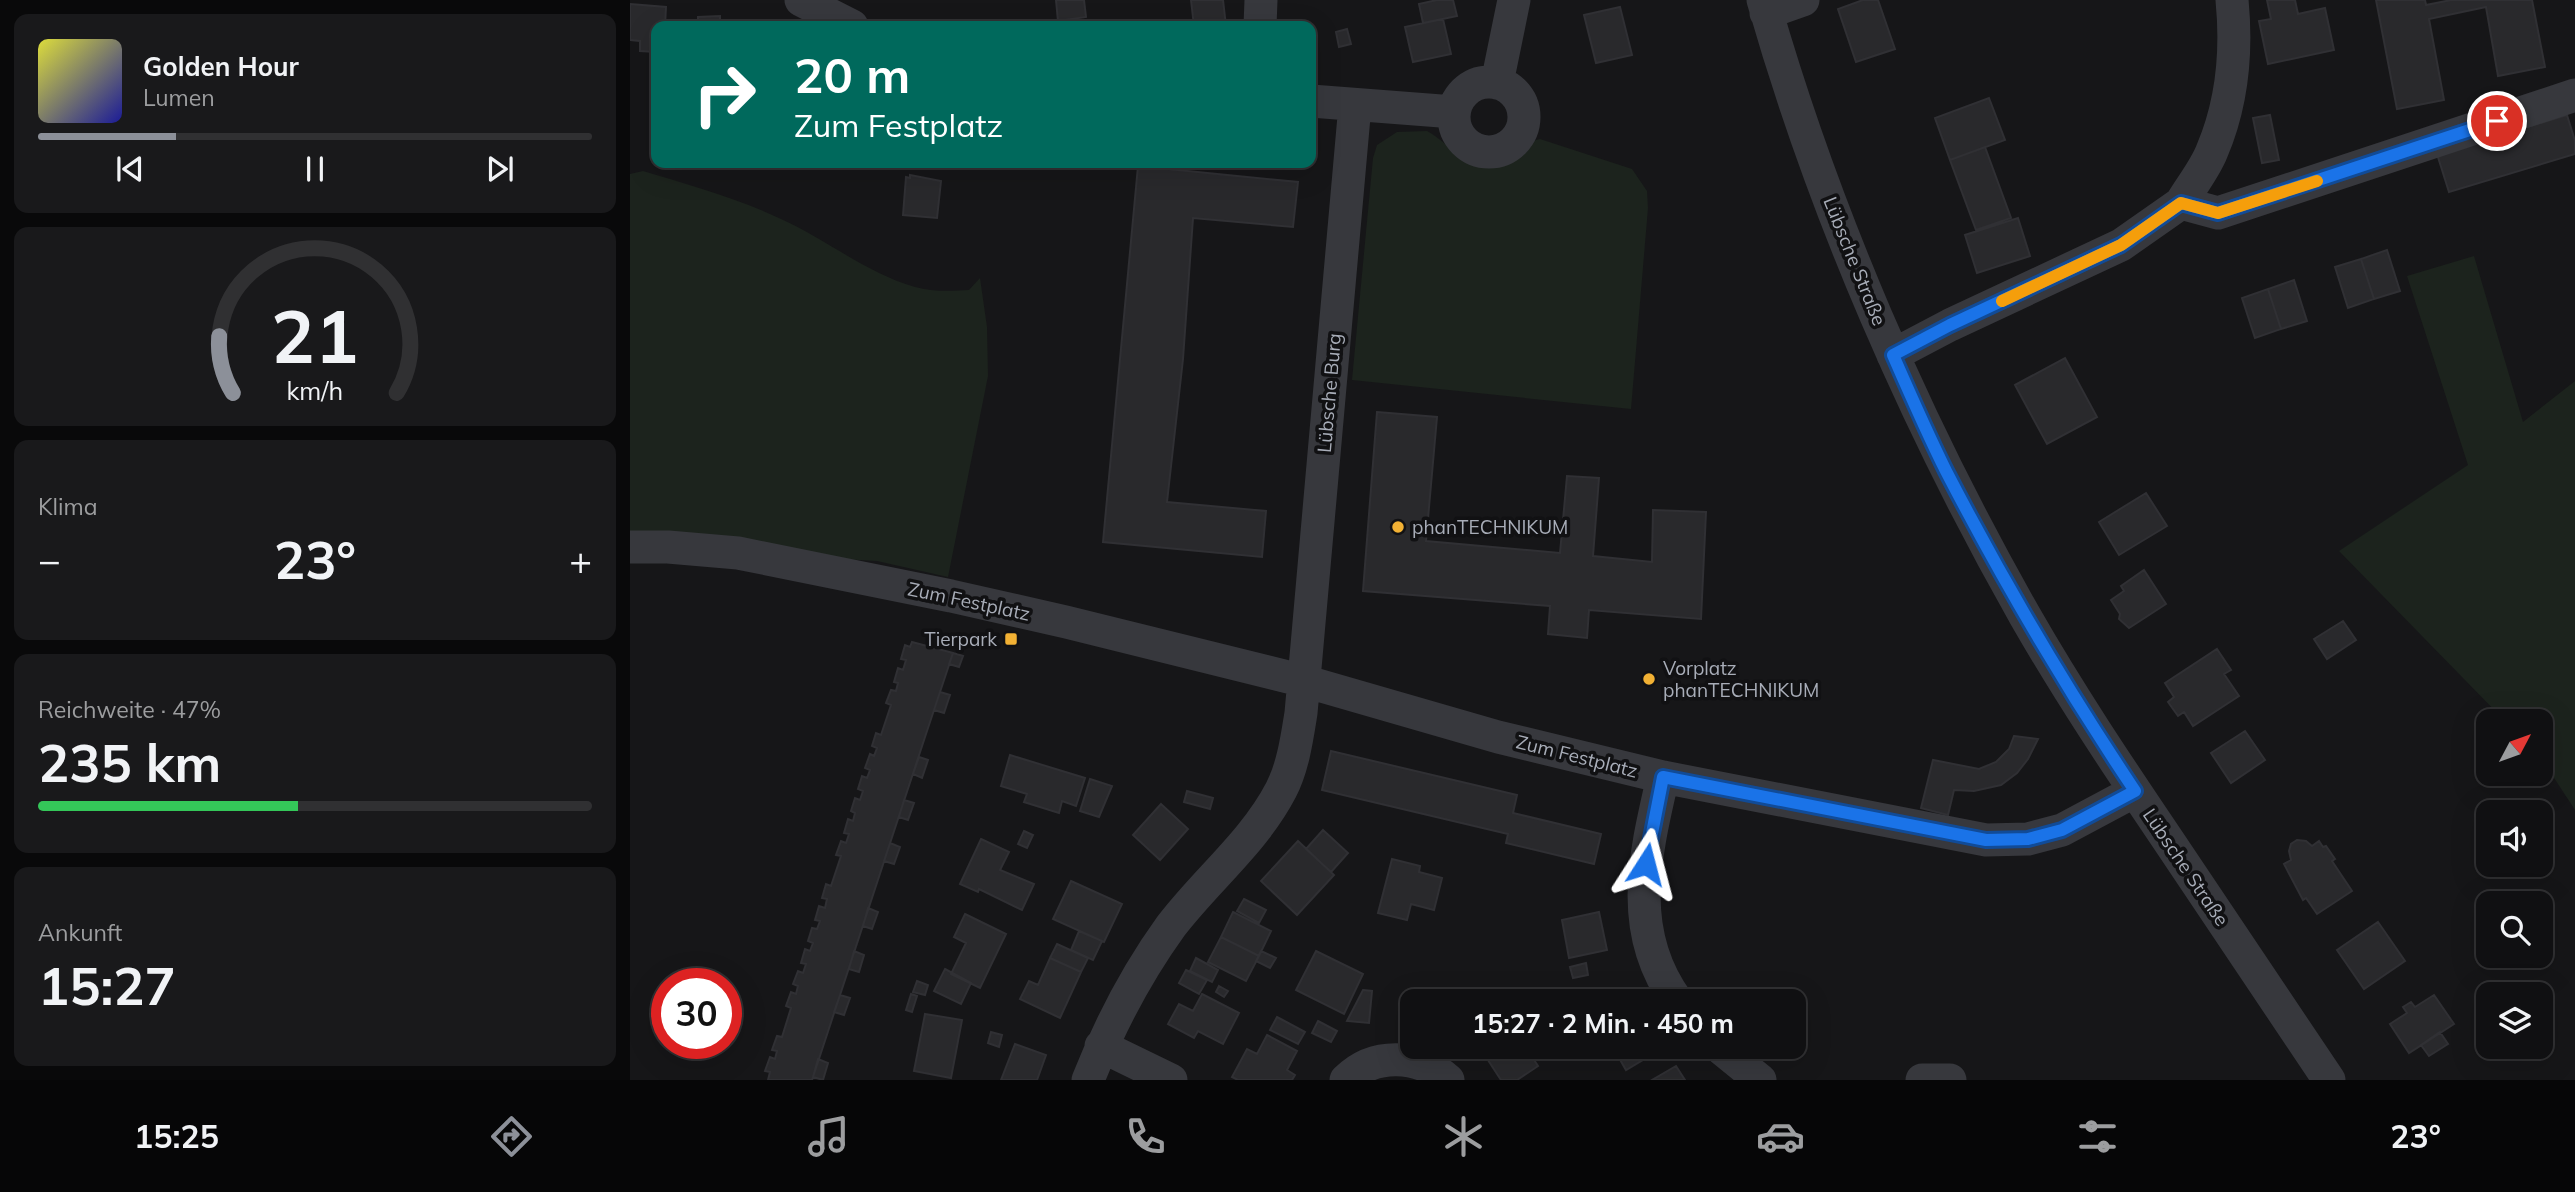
<!DOCTYPE html>
<html lang="de">
<head>
<meta charset="utf-8">
<style>
	:root { --surface:#101012; --page:#19191b; --text:#f1f3f6; --muted:#9c9d9f; --line:#303032; --accent:#8c9099 }
	body { margin:0; font-family:Mulish,sans-serif; background:var(--page); color:var(--text); height:100vh; display:flex; flex-direction:column; font-size:26px; white-space:nowrap }
	* { box-sizing:border-box; margin:0 }
	p { font-size:23px; color:var(--muted) }
	.icon { flex:none; width:38px; height:38px; fill:none; stroke:currentColor; stroke-width:2; stroke-linecap:round; stroke-linejoin:round }
	.map { position:relative; flex:1; overflow:hidden }
	.side { display:flex; flex-direction:column; gap:14px; padding:14px; background:#09090a; width:630px }
	.side>* { flex:none }
	.top-card { position:absolute; left:21px; top:21px; width:665px; height:147px; border-radius:14px; box-shadow:0 7px 28px #0002,0 0 0 2px var(--line); background:#00695c; color:#fff; overflow:hidden }
	.needle { width:46px; rotate:49deg }
	.controls { position:absolute; left:1846px; top:709px; display:grid; gap:14px }
	.controls a { display:grid; place-items:center; width:77px; height:77px; border-radius:14px; background:var(--surface); box-shadow:0 7px 28px #0002,0 0 0 2px var(--line); font-size:35px }
	.speed { position:absolute; left:21px; top:968px; display:flex; gap:14px; font-size:35px; font-weight:700; text-align:center }
	.speed>* { display:grid; place-content:center; width:91px; height:91px; border-radius:50%; background:var(--surface); box-shadow:0 7px 28px #0002,0 0 0 2px var(--line); line-height:1 }
	.speed .limit { border:10px solid #d22; background:#fff; color:#111 }
	.pin { position:absolute; display:grid; place-items:center; width:60px; height:60px; color:#fff; margin:-30px; border:4px solid #fff; border-radius:50%; box-shadow:0 2px 7px #0007 }
	.me { position:absolute; width:77px; margin:-38px; rotate:9deg; stroke-linejoin:round; filter:drop-shadow(0 0 5px #0008) }
	.turn { display:flex; align-items:center; gap:24px; height:147px; padding:0 28px; font-size:32px }
	.turn .icon { width:91px; height:91px; stroke-width:2.5 }
	.turn b { display:block; font-size:49px; line-height:60px }
	.big { font-size:52px; font-weight:700; line-height:1.1 }
	.side .tile { flex:1; display:flex; flex-direction:column; justify-content:center; gap:10px; min-width:0; padding:0 24px; border-radius:14px; background:var(--page) }
	.side .dial { align-items:center; gap:0 }
	.dial svg { height:182px; overflow:visible; fill:none; stroke:var(--line); stroke-width:7; stroke-linecap:round; text-anchor:middle }
	.dial text { fill:var(--text); stroke:none }
	.song { display:flex; align-items:center; gap:21px }
	.cover { width:84px; height:84px; border-radius:10px; background:linear-gradient(135deg,hsl(60 70% 55%),hsl(240 70% 35%)) }
	.played { height:7px; border-radius:4px; background:linear-gradient(90deg,var(--accent) 25%,var(--line) 25%) }
	.keys { display:flex; justify-content:space-around; direction:ltr }
	.heat { display:flex; justify-content:space-between; align-items:center; font-size:38px; direction:ltr }
	.charge { height:10px; border-radius:5px; background:linear-gradient(90deg,#34c759 47%,var(--line) 0) }
	.trip { position:absolute; left:770px; top:989px; width:406px; height:70px; border-radius:14px; background:var(--surface); box-shadow:0 7px 28px #0002,0 0 0 2px var(--line); font-weight:700; line-height:70px; text-align:center }
	.dock { display:flex; height:112px; justify-content:space-around; align-items:center; background:#060607; color:var(--muted) }
	.dock .icon { width:49px; height:49px }
	.dock .selected { color:var(--accent) }
	.dock b { font-size:32px; color:var(--text) }
	main { display:flex; flex:1; min-height:0 }
	.map>svg:first-child { display:block }
	.green { fill:#1c231d }
	.building { fill:#29292c; stroke:#303034; stroke-width:2 }
	.lines { fill:none; stroke-linecap:round; stroke-linejoin:round }
	.minor { stroke:#37383d; stroke-width:33 }
	.route-casing { stroke:#114b97; stroke-width:18 }
	.route { stroke:#1a73e8; stroke-width:12 }
	.slow { stroke:#f59e0b; stroke-width:12 }
	.poi-dot { fill:#f2b134; stroke:#111113; stroke-width:2.5 }
	.labels { text-anchor:middle; stroke-width:7; stroke-linejoin:round; paint-order:stroke }
	.street-label { font-size:19px; fill:#a8adb8; stroke:#111113 }
	.poi-label { font-size:19px; fill:#a8adb8; stroke:#111113; text-anchor:start }
</style>
</head>
<body>
<main>
<section class="side">
<div class="tile">
<div class="song"><i class="cover"></i><div><b>Golden Hour</b><p>Lumen</p></div></div>
<div class="played"></div>
<div class="keys"><svg class="icon" aria-label="previous" viewBox="0 0 24 24"><path d="M18 5L8 12l10 7zM5 5v14"/></svg><svg class="icon" aria-label="pause" viewBox="0 0 24 24"><path d="M8 5v14M16 5v14"/></svg><svg class="icon" aria-label="next" viewBox="0 0 24 24"><path d="M6 5l10 7-10 7zM19 5v14"/></svg></div>
</div>
<div class="tile dial"><svg viewBox="0 0 100 80">
<path d="M14 69A42 42 0 1 1 86 69"/>
<path d="M14 69A42 42 0 0 1 8 44" stroke="#8c9099"/>
<text x="50" y="56" font-size="32" font-weight="700">21</text>
<text x="50" y="72" font-size="11">km/h</text>
</svg></div>
<div class="tile"><p>Klima</p>
<div class="heat"><a>−</a><b class="big">23°</b><a>+</a></div>
</div>
<div class="tile"><p>Reichweite · 47%</p><b class="big">235 km</b><div class="charge"></div></div>
<div class="tile"><p>Ankunft</p><b class="big">15:27</b></div>
</section>
<div class="map">
<svg width="1945" height="1080" viewBox="0 0 1945 1080">
	<rect width="100%" height="100%" fill="#161618"/>
	<path class="green" d="M797 131C828 148 843 184 885 159 896 152 897 141 910 139L1002 169 1017 191 1018 208 1001 409 722 380 743 158 747 145 767 132Z
		M13 171C59 185 107 198 151 219 196 239 236 273 285 287 302 292 322 291 339 290L350 278 357 327 358 376 318 577 247 561 0 547V174Z
		M1844 256 1893 422 1945 381V810L1911 758V721H1875L1709 551 1838 465 1777 276Z"/>
	<path class="building" d="M426 0H454L456 17 428 21Z
		M561 0H593L596 26H564Z
		M807 0H823L827 16 793 23 789 4Z
		M1233 0H1248L1265 49 1226 62 1208 9Z
		M1637 0H1665L1668 14 1695 8 1704 50 1638 64 1629 21 1641 19Z
		M1746 0H1795L1796 5 1821 0H1902L1915 67 1868 76 1856 7 1799 19 1814 100 1767 109Z
		M0 4 36 7 35 26H26V52L10 51V41L0 40Z
		M990 7 1002 55 966 63 954 15Z
		M90 16V26H68V17Z
		M813 19 821 54 783 62 775 27Z
		M717 29 721 44 709 47 706 32Z
		M1359 98 1375 140 1320 160 1305 118Z
		M1640 115 1649 160 1632 163 1623 118Z
		M1937 115 1945 141V154L1819 192 1807 154Z
		M1355 147 1381 218 1346 230 1320 160Z
		M508 166 668 182 663 227 563 218 553 359 537 502 636 511 632 557 473 542Z
		M280 175 311 181 307 218 273 215 276 177 280 178Z
		M1388 218 1400 256 1347 273 1335 235Z
		M1757 250 1770 291 1744 299 1731 259Z
		M1731 259 1744 299 1718 308 1705 267Z
		M1664 280 1677 321 1651 329 1638 289Z
		M1638 289 1651 329 1625 338 1612 298Z
		M1435 358 1467 417 1417 444 1385 385Z
		M747 412 807 417 796 541 930 553 937 476 969 478 963 556 1022 562 1023 510 1076 512 1071 619 959 610 957 638 918 634 920 606 733 591Z
		M1516 493 1537 526 1489 555 1469 522Z
		M1514 570 1536 604 1499 628 1489 619 1490 614 1481 600 1494 591 1491 586Z
		M1713 621 1726 640 1697 659 1684 639Z
		M282 642 323 653 296 734 182 1080H138L140 1072 135 1071 140 1057 145 1059 147 1051 142 1050 147 1036 152 1037 161 1008 156 1006 161 992 166 994 168 986 163 984 168 971 173 973 176 964 171 963 175 949 180 951 183 943 178 941 182 928 187 929 190 921 185 920 189 906 195 908 197 899 192 898 196 884 201 886 211 856 206 855 211 841 216 843 219 834 214 833 218 819 223 821 225 813 221 811 225 798 230 800 233 791 228 789 232 776 237 778 240 770 235 768 240 754 244 756 247 748 242 746 246 733 251 735 261 705 256 703 261 690 266 691 268 683 264 682 268 668 273 670 276 660 271 659 275 645 280 647Z
		M1587 649 1601 670 1594 674 1609 696 1563 726 1554 712 1548 716 1538 702 1544 697 1535 683Z
		M323 653 333 656 329 667 319 664Z
		M310 692 320 695 314 713 304 710Z
		M1615 731 1635 760 1601 783 1581 753Z
		M1384 736 1408 739 1398 759 1387 773 1371 785 1344 791 1324 790 1318 815 1291 808 1303 760 1349 769 1366 762 1379 749Z
		M701 751 887 795 883 813 971 834 964 864 876 843 878 834 692 790Z
		M380 755 455 778 446 806 432 801 429 813 394 802 397 794 371 786Z
		M289 757 298 760 292 778 283 774Z
		M460 779 482 786 469 817 450 811Z
		M557 791 583 798 580 809 554 802Z
		M274 800 284 803 278 820 269 817Z
		M531 804 558 829 530 860 503 835Z
		M693 830 718 853 701 872 676 849Z
		M394 831 403 835 397 848 388 844Z
		M351 839 379 852 370 870 404 884 392 910 349 889 348 892 330 884Z
		M1667 840 1676 841 1682 846 1689 841 1693 847 1696 846 1705 859 1702 861 1722 891 1687 914 1676 898 1673 900 1654 864 1661 860 1659 851 1661 844Z
		M668 841 704 875 667 915 631 881Z
		M260 843 270 847 264 864 254 861Z
		M762 859 790 866 789 872 812 878 804 910 781 904 777 920 748 913Z
		M441 881 492 904 474 942 423 919Z
		M614 899 636 910 629 923 607 911Z
		M238 908 248 912 242 929 233 926Z
		M603 912 641 931 629 956 591 937Z
		M969 912 977 950 939 958 932 920Z
		M335 914 376 934 350 988 321 974 336 943 324 937Z
		M1748 922 1775 961 1734 989 1707 950Z
		M449 931 472 941 463 960 441 950Z
		M591 937 629 956 616 981 578 962Z
		M427 944 458 958 451 972 420 958Z
		M224 951 234 955 229 972 219 969Z
		M631 951 646 958 640 968 626 961Z
		M686 951 733 974 714 1014 666 990Z
		M420 958 451 972 430 1018 390 999 399 981 408 985Z
		M566 958 588 970 582 982 560 971Z
		M956 963 958 975 943 978 940 967Z
		M315 969 341 983 331 1004 304 991Z
		M556 970 577 980 569 994 549 983Z
		M287 981 298 985 295 995 283 992Z
		M589 986 598 991 594 997 586 992Z
		M733 990 742 991 739 1023 717 1021Z
		M991 992 996 1001H977Z
		M281 994 287 996 282 1012 276 1010Z
		M572 994 609 1013 593 1044 568 1031 564 1038 538 1024 549 1004 563 1011Z
		M210 995 220 998 214 1015 204 1012Z
		M1804 995 1824 1024 1779 1053 1760 1024 1777 1013 1773 1007 1781 1002 1785 1007Z
		M295 1014 332 1020 321 1078 284 1071Z
		M647 1017 675 1032 668 1044 640 1030Z
		M688 1021 707 1031 701 1042 682 1033Z
		M361 1032 372 1035 369 1047 358 1043Z
		M1810 1032 1818 1044 1799 1056 1791 1045Z
		M637 1035 667 1051 657 1070 665 1075 662 1080H608L602 1077 617 1049 627 1054Z
		M385 1044 416 1055 407 1080H371Z
		M873 1046H895L908 1066 887 1080H871L856 1057Z
		M991 1046H1018L1023 1054 996 1070 985 1051Z
		M188 1059 198 1063 193 1080 183 1077Z
		M1046 1066 1055 1080H1022Z"/>
	<g class="lines">
		<path class="minor" d="M171 0 222 26
			M1133 0C1194 213 1286 424 1395 616 1439 693 1488 766 1538 840 1591 920 1645 1000 1699 1080
			M1136 13 1173 0
			M630 26 631 0
			M824 117a35 35 0 1 1 70 0a35 35 0 1 1-70 0Z
			M867 83 884 0
			M681 101 824 112
			M1551 203C1561 186 1575 169 1582 151 1602 104 1607 51 1602 0
			M1263 355 1320 325 1491 245 1551 203 1588 213 1945 95
			M0 547H38L108 553 321 596 436 622 674 681 868 737 1033 777 1356 840 1398 839 1432 830 1505 791
			M1033 777C1015 855 996 931 1047 1001
			M471 1046 541 1080
			M1088 1046 1130 1080
			M458 1080C479 1027 507 973 541 926 576 880 624 842 651 790 663 767 667 738 671 713L725 105
			M716 1080C744 1052 789 1054 818 1080
			M1292 1080H1320"/>
	</g>
	<g class="lines">
		<g class="route-casing">
			<path id="route" d="M1016 864 1033 777 1356 840 1398 839 1432 830 1505 791C1436 688 1373 581 1316 471 1297 433 1280 394 1263 355L1320 325 1491 245 1551 203 1588 213 1867 121"/>
		</g>
		<use href="#route" class="route"/>
		<path class="slow" d="M1372 301 1491 245 1551 203 1588 213 1687 181"/>
	</g>
	<g class="poi-dot">
		<circle cx="768" cy="527" r="7"/>
		<rect x="374" y="632" width="14" height="14" rx="3.5"/>
		<circle cx="1019" cy="679" r="7"/>
	</g>
	<g class="labels">
		<g class="street-label">
			<text transform="translate(1225 261) rotate(68)" y="7">Lübsche Straße</text>
			<text transform="translate(699 393) rotate(-85)" y="7">Lübsche Burg</text>
			<text transform="translate(339 601) rotate(12)" y="7">Zum Festplatz</text>
			<text transform="translate(947 756) rotate(14)" y="7">Zum Festplatz</text>
			<text transform="translate(1556 867) rotate(56)" y="7">Lübsche Straße</text>
		</g>
		<g class="poi-label">
			<text x="782" y="534">phanTECHNIKUM</text>
			<text x="367" y="646" text-anchor="end">Tierpark</text>
			<text x="1033" y="675">Vorplatz<tspan x="1033" dy="22">phanTECHNIKUM</tspan></text>
		</g>
	</g>
</svg>
<div class="controls">
<a><svg class="needle" viewBox="-14 -14 28 28"><path d="M0-13l5 13h-10z" fill="#e53935"/><path d="M0 13l5-13h-10z" fill="#9c9d9f"/></svg></a>
<a><svg class="icon" aria-label="sound" viewBox="0 0 24 24"><path d="M4 9h4l5-4v14l-5-4H4zM17 9q2 3 0 6"/></svg></a>
<a><svg class="icon" aria-label="search" viewBox="0 0 24 24"><circle cx="10" cy="10" r="6"/><path d="M15 15l6 6"/></svg></a>
<a><svg class="icon" aria-label="layers" viewBox="0 0 24 24"><path d="M12 4l9 5-9 5-9-5zM3 14l9 5 9-5"/></svg></a>
</div>
<div class="speed"><div class="limit">30</div></div>
<div class="pin" style="left:1867px;top:121px;background:#d93025"><svg class="icon" aria-label="arrive" viewBox="0 0 24 24"><path d="M6 21V4h12l-3 4 3 4H6"/></svg></div>
<svg class="me" style="left:1016px;top:864px" viewBox="-20 -20 40 40"><path d="M0-17L14 15 0 8-14 15z" fill="#1a73e8" stroke="#fff" stroke-width="4"/></svg>
<div class="trip">15:27 · 2 Min. · 450 m</div>
<div class="top-card">
<div class="turn"><svg class="icon" aria-label="right" viewBox="0 0 24 24"><path d="M7 20v-9h11M14 6l5 5-5 5"/></svg><div><b>20 m</b>Zum Festplatz</div></div>
</div>
</div>
</main>
<nav class="dock">
<b>15:25</b>
<svg class="icon selected" aria-label="directions" viewBox="0 0 24 24"><path d="M12 3l9 9-9 9-9-9zM9 14v-3h6M13 9l2 2-2 2"/></svg>
<svg class="icon" aria-label="music" viewBox="0 0 24 24"><path d="M9 18V5l10-2v13"/><circle cx="6" cy="18" r="3"/><circle cx="16" cy="16" r="3"/></svg>
<svg class="icon" aria-label="phone" viewBox="0 0 24 24"><path d="M5 4h4l2 5-3 2q2 4 5 5l2-3 5 2v4C11 20 4 13 5 4z"/></svg>
<svg class="icon" aria-label="climate" viewBox="0 0 24 24"><path d="M12 3v18M4 7l16 10M4 17L20 7"/></svg>
<svg class="icon" aria-label="car" viewBox="0 0 24 24"><path d="M5 17H2v-5l4-1 3-4h7l3 4 3 1v5h-3M9 17h6M6 11h13"/><circle cx="7" cy="17" r="2"/><circle cx="17" cy="17" r="2"/></svg>
<svg class="icon" aria-label="filters" viewBox="0 0 24 24"><path d="M4 7h16M4 17h16"/><circle cx="9" cy="7" r="2"/><circle cx="15" cy="17" r="2"/></svg>
<b>23°</b>
</nav>
</body>
</html>
